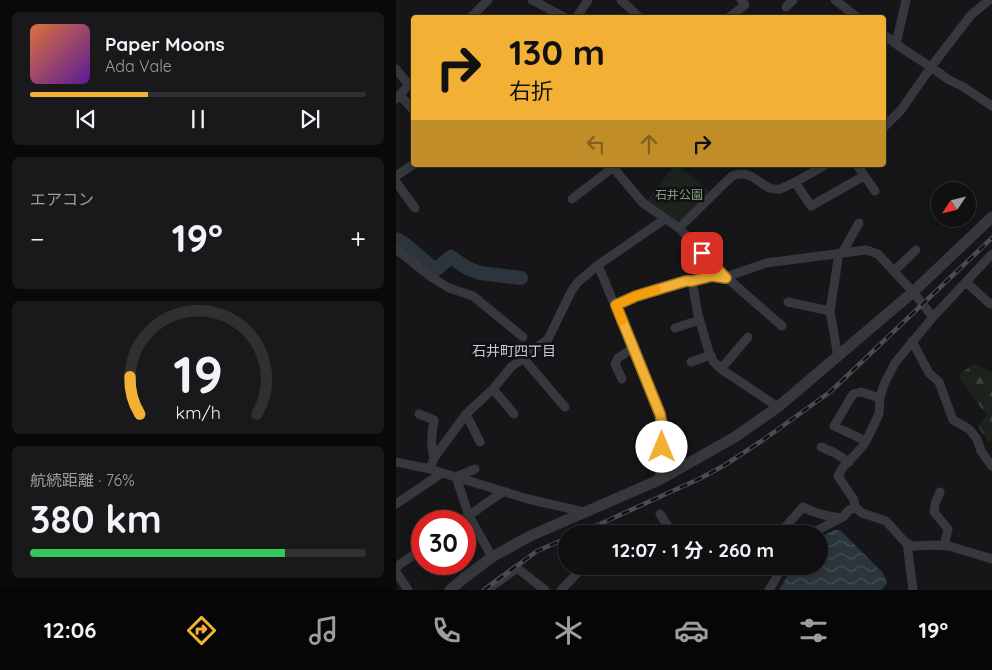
<!DOCTYPE html>
<html lang="ja">
<head>
<meta charset="utf-8">
<style>
	:root { --surface:#101012; --page:#19191b; --text:#f1f3f6; --muted:#9c9d9f; --line:#303032; --accent:#f2b134 }
	body { margin:0; font-family:Quicksand,"Noto Sans JP",sans-serif; background:var(--page); color:var(--text); height:100vh; display:flex; flex-direction:column; font-size:19px; white-space:nowrap }
	* { box-sizing:border-box; margin:0 }
	p { font-size:16px; color:var(--muted) }
	.icon { flex:none; width:28px; height:28px; fill:none; stroke:currentColor; stroke-width:2; stroke-linecap:round; stroke-linejoin:round }
	.map { position:relative; flex:1; overflow:hidden }
	.details { display:flex; flex-direction:column; gap:12px; padding:12px; background:#09090a; width:396px }
	.details>* { flex:none }
	.top-card { position:absolute; left:15px; top:15px; width:475px; height:152px; border-radius:5px; box-shadow:0 2px 12px #0003,0 0 0 1px var(--line); background:#f2b134; color:#111; overflow:hidden }
	.needle { width:32px; rotate:235deg }
	.controls { position:absolute; left:535px; top:182px; display:grid; gap:10px }
	.controls a { display:grid; place-items:center; width:45px; height:45px; border-radius:50%; background:var(--surface); box-shadow:0 2px 12px #0003,0 0 0 1px var(--line); font-size:25px }
	.speed { position:absolute; left:15px; top:510px; display:flex; gap:10px; font-size:25px; font-weight:700; text-align:center }
	.speed>* { display:grid; place-content:center; width:65px; height:65px; border-radius:50%; background:var(--surface); box-shadow:0 2px 12px #0003,0 0 0 1px var(--line); line-height:1 }
	.speed .limit { border:8px solid #d22; background:#fff; color:#111 }
	.pin { position:absolute; display:grid; place-items:center; width:42px; height:42px; color:#fff; margin:-21px; border-radius:10px; box-shadow:0 2px 8px #0006 }
	.me { position:absolute; width:55px; margin:-28px; rotate:0deg; stroke-linejoin:round; filter:drop-shadow(0 0 4px #0008) }
	.turn { display:flex; align-items:center; gap:18px; height:105px; padding:0 15px; font-size:22px }
	.turn .icon { width:65px; height:65px; stroke-width:2.5 }
	.turn b { display:block; font-size:35px; line-height:42px }
	.lanes { display:flex; align-items:center; height:48px; padding:0 15px; background:#0003; justify-content:center; gap:25px; direction:ltr }
	.lanes .off { opacity:.35 }
	.big { font-size:38px; font-weight:700; line-height:1.1 }
	.details .card { flex:1; display:flex; flex-direction:column; justify-content:center; gap:8px; min-width:0; padding:0 18px; border-radius:8px; background:var(--page) }
	.details .dial { align-items:center; gap:0 }
	.dial svg { height:130px; overflow:visible; fill:none; stroke:var(--line); stroke-width:7; stroke-linecap:round; text-anchor:middle }
	.dial text { fill:var(--text); stroke:none }
	.song { display:flex; align-items:center; gap:15px }
	.cover { width:60px; height:60px; border-radius:8px; background:linear-gradient(135deg,hsl(20 70% 55%),hsl(270 70% 35%)) }
	.played { height:5px; border-radius:2px; background:linear-gradient(90deg,var(--accent) 35%,var(--line) 35%) }
	.keys { display:flex; justify-content:space-around; direction:ltr }
	.heat { display:flex; justify-content:space-between; align-items:center; font-size:28px; direction:ltr }
	.charge { height:8px; border-radius:4px; background:linear-gradient(90deg,#34c759 76%,var(--line) 0) }
	.trip { position:absolute; left:162px; top:525px; width:270px; height:50px; border-radius:25px; background:var(--surface); box-shadow:0 2px 12px #0003,0 0 0 1px var(--line); font-weight:700; line-height:50px; text-align:center }
	.dock { display:flex; height:80px; justify-content:space-around; align-items:center; background:#060607; color:var(--muted) }
	.dock .icon { width:35px; height:35px }
	.dock .current { color:var(--accent) }
	.dock b { font-size:22px; color:var(--text) }
	main { display:flex; flex:1; min-height:0 }
	.map>svg:first-child { display:block }
	.green { fill:#1c231d }
	.forest { fill:url(#forest-firs) }
	.water { fill:url(#water-waves) }
	.lines { fill:none; stroke-linecap:round; stroke-linejoin:round }
	.river { stroke:#2c353c; stroke-width:14 }
	.minor { stroke:#37383d; stroke-width:9 }
	.tertiary { stroke:#37383d; stroke-width:11 }
	.rail-casing { stroke:#4a4c52; stroke-width:4.5 }
	.rail { stroke:#111113; stroke-width:2.5; stroke-dasharray:8; stroke-linecap:butt }
	.route-casing { stroke:#9d7322; stroke-width:12 }
	.route { stroke:#f2b134; stroke-width:9 }
	.slow { stroke:#f59e0b; stroke-width:9 }
	.labels { text-anchor:middle; stroke-width:5; stroke-linejoin:round; paint-order:stroke }
	.park-label { font-size:12px; fill:#7fa381; stroke:#111113 }
	.neighbourhood-label { font-size:14px; fill:#c9ccd4; stroke:#111113 }
</style>
</head>
<body>
<main>
<section class="details">
<div class="card">
<div class="song"><i class="cover"></i><div><b>Paper Moons</b><p>Ada Vale</p></div></div>
<div class="played"></div>
<div class="keys"><svg class="icon" aria-label="previous" viewBox="0 0 24 24"><path d="M18 5L8 12l10 7zM5 5v14"/></svg><svg class="icon" aria-label="pause" viewBox="0 0 24 24"><path d="M8 5v14M16 5v14"/></svg><svg class="icon" aria-label="next" viewBox="0 0 24 24"><path d="M6 5l10 7-10 7zM19 5v14"/></svg></div>
</div>
<div class="card"><p>エアコン</p>
<div class="heat"><a>−</a><b class="big">19°</b><a>+</a></div>
</div>
<div class="card dial"><svg viewBox="0 0 100 80">
<path d="M14 69A42 42 0 1 1 86 69"/>
<path d="M14 69A42 42 0 0 1 8 46" stroke="#f2b134"/>
<text x="50" y="56" font-size="32" font-weight="700">19</text>
<text x="50" y="72" font-size="11">km/h</text>
</svg></div>
<div class="card"><p>航続距離 · 76%</p><b class="big">380 km</b><div class="charge"></div></div>
</section>
<div class="map">
<svg width="596" height="590" viewBox="0 0 596 590">
	<defs>
		<pattern id="forest-firs" width="22" height="20" patternUnits="userSpaceOnUse" patternTransform="scale(1.25)"><rect width="22" height="20" fill="#1c231d"/><path d="M5 1l3.5 6h-7zM16 11l3.5 6h-7z" fill="#3a403c"/></pattern>
		<pattern id="water-waves" width="16" height="10" patternUnits="userSpaceOnUse" patternTransform="scale(1.25)"><rect width="16" height="10" fill="#2c353c"/><path d="M0 5q4-4 8 0t8 0" fill="none" stroke="#485056"/></pattern>
	</defs>
	<rect width="100%" height="100%" fill="#161618"/>
	<path class="green" d="M278 165H282L314 192 287 220 280 221 251 201Z"/>
	<path class="forest" d="M578 364 596 372V440L592 442 582 426 591 416 562 375Z"/>
	<path class="water" d="M438 530H444L487 573 491 583 486 590H383L397 566H424V537Z"/>
	<g class="lines">
		<path class="river" d="M0 239 9 244 39 270 55 257 71 268 84 273 125 278"/>
		<path class="minor" d="M136 0 170 18
			M225 0 244 18
			M439 0 462 18
			M390 7 397 0
			M74 18 92 0
			M180 18 192 0
			M332 18 349 5 345 0
			M488 35 510 51 535 67 553 80 566 86 596 106
			M500 44 510 0
			M0 69 13 85
			M4 95 18 111
			M0 99 18 79
			M488 127 505 110 535 67 575 15 593 0
			M215 165 247 203 283 228 330 277 386 326
			M461 165 479 191
			M0 176 18 164
			M0 182 19 208
			M399 182 415 206 468 176
			M176 199 220 165
			M283 228 336 176C359 167 365 192 384 189 386 188 388 187 391 186 404 180 417 172 429 165
			M0 249 35 277 53 288 77 296 127 337
			M446 253 463 223
			M596 254 537 317 499 363 489 382 484 397 483 414 473 435 467 446 454 460 447 467 442 476 458 500 459 507 466 513 490 521 509 542 517 546 539 545 553 546 596 559
			M202 265 264 414 267 430 263 480
			M498 271 520 250
			M296 281 302 315 313 352 317 361 325 369 382 407
			M570 282 594 304 596 303
			M392 302 434 311
			M220 305 240 296 290 281H296L317 276 330 277 370 263 470 250 482 254 517 292 537 317
			M279 328 304 320
			M516 341 533 373 543 382 557 420 573 429 581 439 585 451 596 466
			M442 357 434 311 443 253
			M127 358 169 407
			M295 362 315 355
			M325 369 352 337
			M226 379 219 364 222 358 237 348
			M97 389 118 414
			M23 414 38 420C36 433 34 445 38 458
			M70 414 84 442
			M470 441 438 426 457 394 465 392 484 398
			M425 447 439 453 453 462
			M0 462 34 469 132 499 188 512
			M34 469 38 458 70 414 97 389 115 367 152 339 176 290 182 282 202 265 269 219
			M79 469 60 477 73 516 96 557
			M544 492 539 504 538 512 552 529 548 546
			M0 504 46 473
			M264 514 275 531 281 534
			M65 521 105 493
			M383 534 407 507C419 514 432 516 445 518
			M414 534 447 517 452 511 459 507
			M511 543 517 590
			M0 567 26 549
			M0 572 12 590
			M91 590 121 568 149 590
			M165 590 188 566
			M373 590 387 566"/>
		<path class="tertiary" d="M54 590 68 578 96 557 134 536 263 480 339 437 382 407 517 292 596 217"/>
		<g class="rail-casing">
			<path id="rail" d="M182 534 305 478 329 465 367 440 434 392 596 238
				M88 590 141 551 171 538"/>
		</g>
		<use href="#rail" class="rail"/>
	</g>
	<g class="lines">
		<g class="route-casing">
			<path id="route" d="M266 447 267 430 264 414 220 305 240 296 290 281H296L316 276 330 278 306 253"/>
		</g>
		<use href="#route" class="route"/>
		<path class="slow" d="M226 321 220 305 240 296 260 290"/>
	</g>
	<g class="labels">
		<g class="park-label">
			<text x="283" y="199">石井公園</text>
		</g>
		<g class="neighbourhood-label">
			<text x="118" y="356">石井町四丁目</text>
		</g>
	</g>
</svg>
<div class="controls">
<a><svg class="needle" viewBox="-14 -14 28 28"><path d="M0-13l5 13h-10z" fill="#e53935"/><path d="M0 13l5-13h-10z" fill="#9c9d9f"/></svg></a>
</div>
<div class="speed"><div class="limit">30</div></div>
<div class="pin" style="left:306px;top:253px;background:#d93025"><svg class="icon" aria-label="arrive" viewBox="0 0 24 24"><path d="M6 21V4h12l-3 4 3 4H6"/></svg></div>
<svg class="me" style="left:266px;top:447px" viewBox="-20 -20 40 40"><circle r="19" fill="#fff"/><path d="M0-13L10 11 0 6-10 11z" fill="#f2b134"/></svg>
<div class="trip">12:07 · 1 分 · 260 m</div>
<div class="top-card">
<div class="turn"><svg class="icon" aria-label="right" viewBox="0 0 24 24"><path d="M7 20v-9h11M14 6l5 5-5 5"/></svg><div><b>130 m</b>右折</div></div>
<div class="lanes"><svg class="icon off" aria-label="left" viewBox="0 0 24 24"><path d="M17 20v-9H6M10 6l-5 5 5 5"/></svg><svg class="icon off" aria-label="ahead" viewBox="0 0 24 24"><path d="M12 20V5M6 11l6-6 6 6"/></svg><svg class="icon" aria-label="right" viewBox="0 0 24 24"><path d="M7 20v-9h11M14 6l5 5-5 5"/></svg></div>
</div>
</div>
</main>
<nav class="dock">
<b>12:06</b>
<svg class="icon current" aria-label="directions" viewBox="0 0 24 24"><path d="M12 3l9 9-9 9-9-9zM9 14v-3h6M13 9l2 2-2 2"/></svg>
<svg class="icon" aria-label="music" viewBox="0 0 24 24"><path d="M9 18V5l10-2v13"/><circle cx="6" cy="18" r="3"/><circle cx="16" cy="16" r="3"/></svg>
<svg class="icon" aria-label="phone" viewBox="0 0 24 24"><path d="M5 4h4l2 5-3 2q2 4 5 5l2-3 5 2v4C11 20 4 13 5 4z"/></svg>
<svg class="icon" aria-label="climate" viewBox="0 0 24 24"><path d="M12 3v18M4 7l16 10M4 17L20 7"/></svg>
<svg class="icon" aria-label="car" viewBox="0 0 24 24"><path d="M5 17H2v-5l4-1 3-4h7l3 4 3 1v5h-3M9 17h6M6 11h13"/><circle cx="7" cy="17" r="2"/><circle cx="17" cy="17" r="2"/></svg>
<svg class="icon" aria-label="filters" viewBox="0 0 24 24"><path d="M4 7h16M4 17h16"/><circle cx="9" cy="7" r="2"/><circle cx="15" cy="17" r="2"/></svg>
<b>19°</b>
</nav>
</body>
</html>
